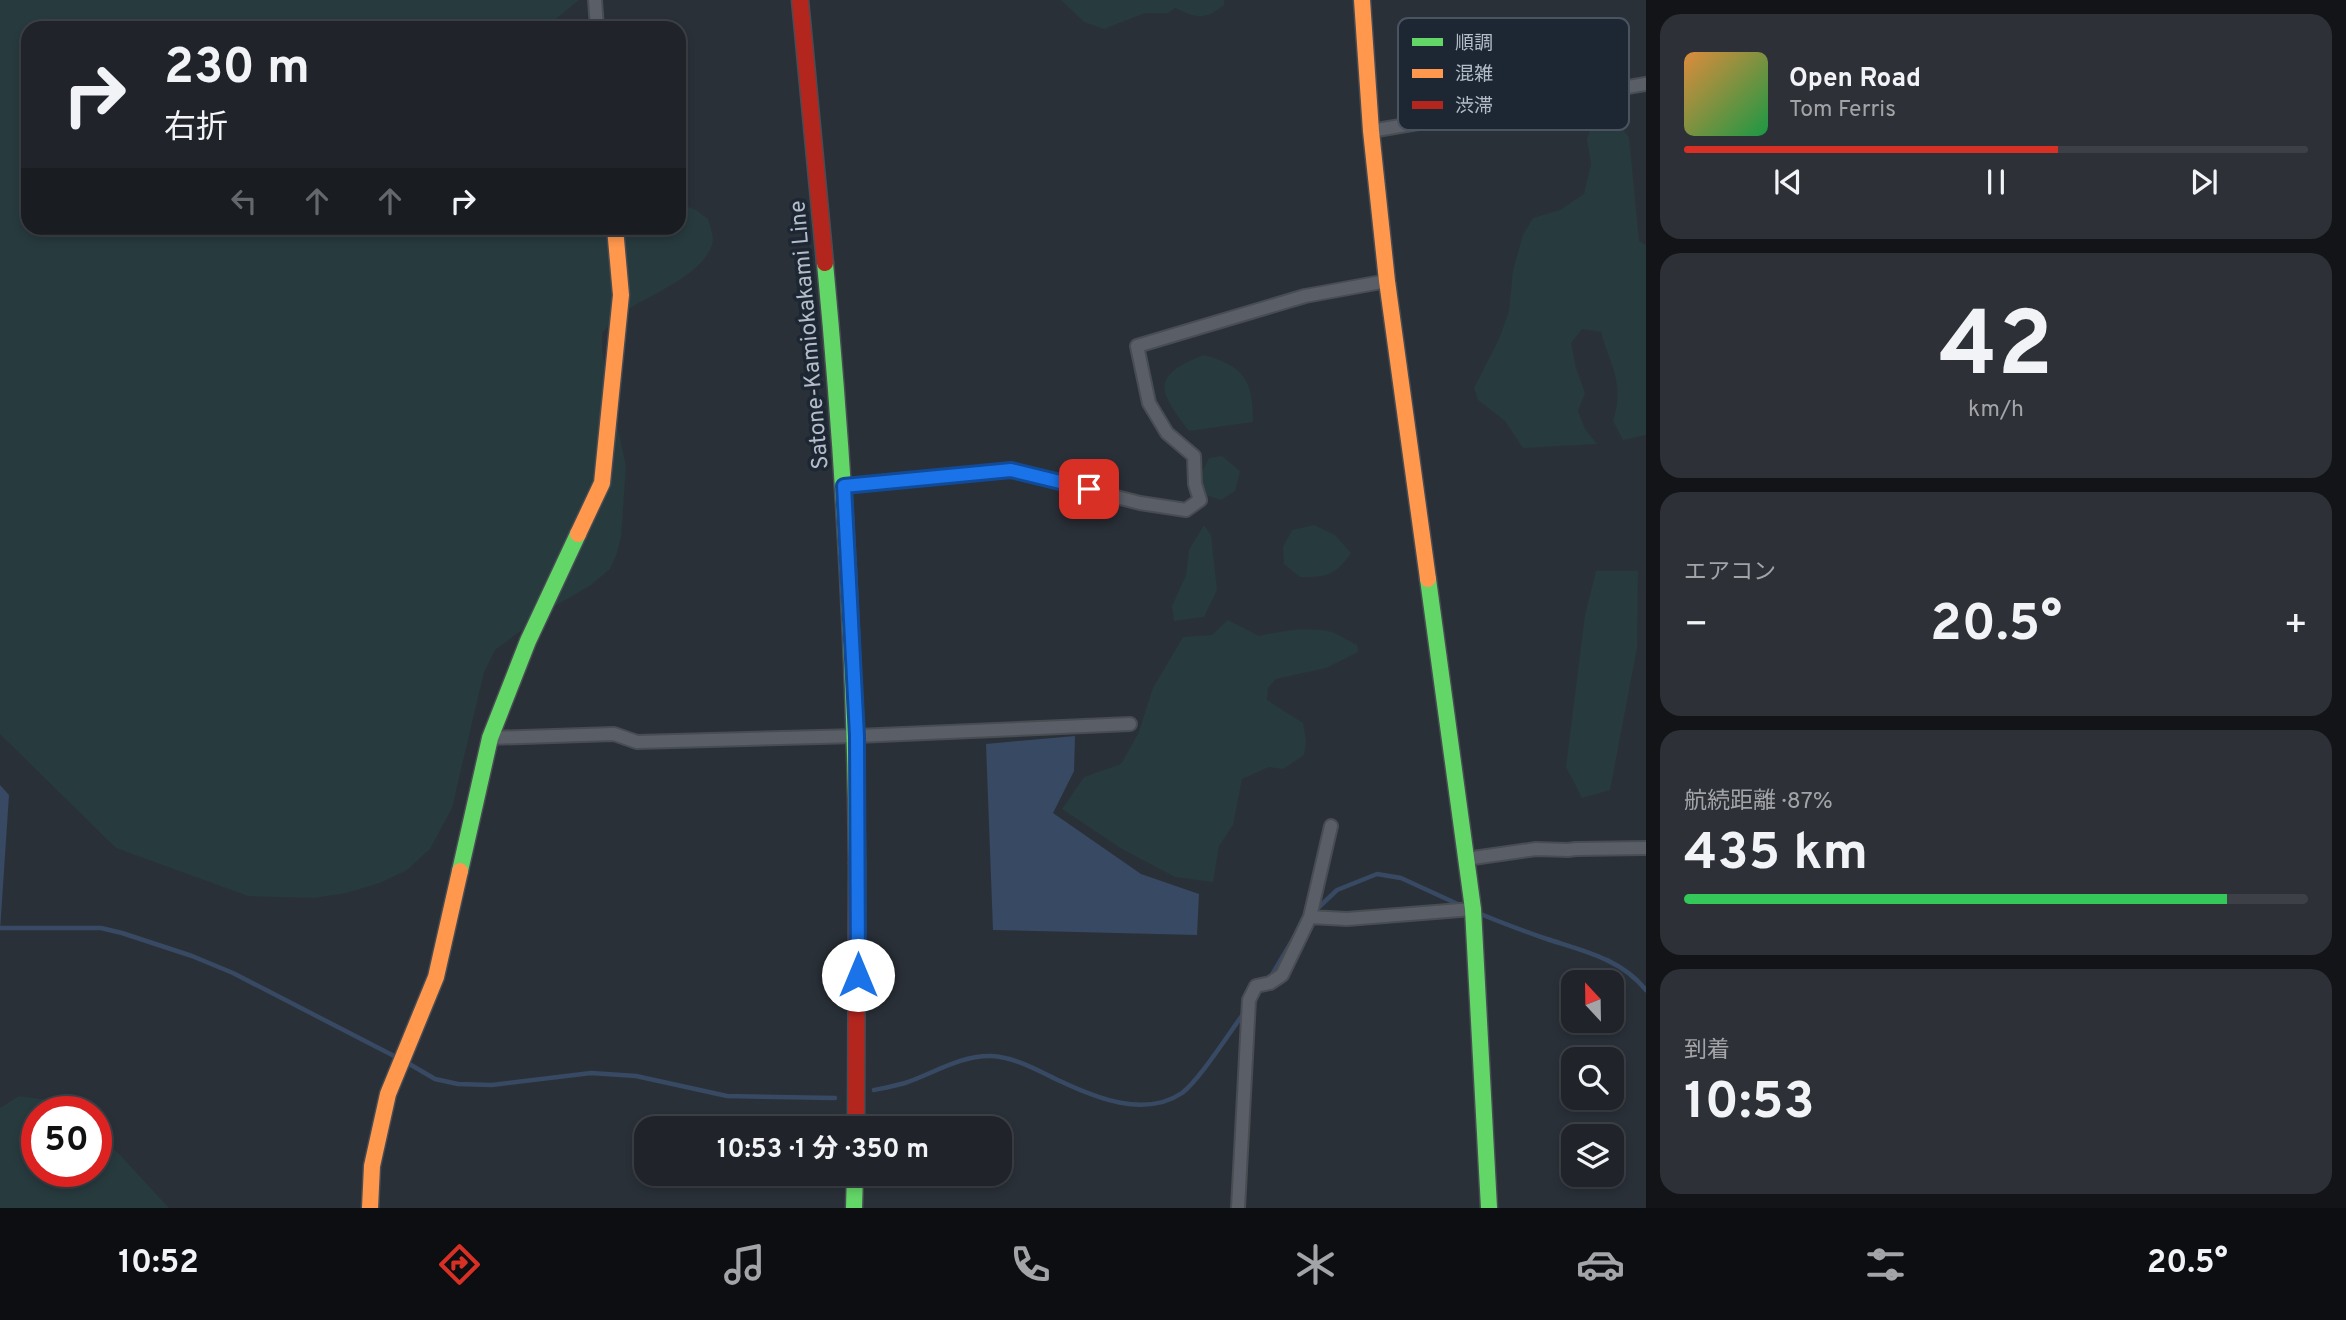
<!DOCTYPE html>
<html lang="ja">
<head>
<meta charset="utf-8">
<style>
	:root { --surface:#20242a; --page:#2d3036; --text:#f1f3f6; --muted:#a2a4a8; --line:#3d4147; --accent:#d93025 }
	body { margin:0; font-family:Overpass,"Noto Sans JP",sans-serif; background:var(--page); color:var(--text); height:100vh; display:flex; flex-direction:column; font-size:26px; white-space:nowrap }
	* { box-sizing:border-box; margin:0 }
	p { font-size:23px; color:var(--muted) }
	.icon { flex:none; width:38px; height:38px; fill:none; stroke:currentColor; stroke-width:2; stroke-linecap:round; stroke-linejoin:round }
	.map { position:relative; flex:1; overflow:hidden }
	.details { display:flex; flex-direction:column; gap:14px; padding:14px; background:#121417; width:700px }
	.details>* { flex:none }
	.guide { position:absolute; left:21px; top:21px; width:665px; height:214px; border-radius:21px; box-shadow:0 4px 10px #0003,0 0 0 2px var(--line); background:#20242a; color:var(--text); overflow:hidden }
	.needle { width:46px; rotate:338deg }
	.fabs { position:absolute; left:1561px; top:970px; display:grid; gap:14px }
	.fabs a { display:grid; place-items:center; width:63px; height:63px; border-radius:14px; background:var(--surface); box-shadow:0 4px 10px #0003,0 0 0 2px var(--line); font-size:35px }
	.speed { position:absolute; left:21px; top:1096px; display:flex; gap:14px; font-size:35px; font-weight:700; text-align:center }
	.speed>* { display:grid; place-content:center; width:91px; height:91px; border-radius:50%; background:var(--surface); box-shadow:0 4px 10px #0003,0 0 0 2px var(--line); line-height:1 }
	.speed .limit { border:10px solid #d22; background:#fff; color:#111 }
	.pin { position:absolute; display:grid; place-items:center; width:60px; height:60px; color:#fff; margin:-30px; border-radius:14px; box-shadow:0 4px 10px #0006 }
	.me { position:absolute; width:77px; margin:-38px; rotate:0deg; stroke-linejoin:round; filter:drop-shadow(0 0 5px #0008) }
	.turn { display:flex; align-items:center; gap:24px; height:147px; padding:0 28px; font-size:32px }
	.turn .icon { width:91px; height:91px; stroke-width:2.5 }
	.turn b { display:block; font-size:49px; line-height:60px }
	.lanes { display:flex; align-items:center; height:66px; padding:0 28px; background:#0003; justify-content:center; gap:35px; direction:ltr }
	.lanes .off { opacity:.35 }
	.big { font-size:52px; font-weight:700; line-height:1.1 }
	.details .tile { flex:1; display:flex; flex-direction:column; justify-content:center; gap:10px; min-width:0; padding:0 24px; border-radius:21px; background:var(--page) }
	.details .dial { align-items:center; gap:0 }
	.dial b { font-size:91px; line-height:1 }
	.song { display:flex; align-items:center; gap:21px }
	.cover { width:84px; height:84px; border-radius:10px; background:linear-gradient(135deg,hsl(30 70% 55%),hsl(140 70% 35%)) }
	.played { height:7px; border-radius:4px; background:linear-gradient(90deg,var(--accent) 60%,var(--line) 60%) }
	.keys { display:flex; justify-content:space-around; direction:ltr }
	.heat { display:flex; justify-content:space-between; align-items:center; font-size:38px; direction:ltr }
	.charge { height:10px; border-radius:5px; background:linear-gradient(90deg,#34c759 87%,var(--line) 0) }
	.trip { position:absolute; left:634px; top:1116px; width:378px; height:70px; border-radius:21px; background:var(--surface); box-shadow:0 4px 10px #0003,0 0 0 2px var(--line); font-weight:700; line-height:70px; text-align:center }
	.menu { display:flex; height:112px; justify-content:space-around; align-items:center; background:#0d0e11; color:var(--muted) }
	.menu .icon { width:49px; height:49px }
	.menu .current { color:var(--accent) }
	.menu b { font-size:32px; color:var(--text) }
	main { display:flex; flex:1; min-height:0 }
	.map>svg:first-child { display:block }
	.green { fill:#273a3e }
	.water { fill:#384963 }
	.lines { fill:none; stroke-linecap:round; stroke-linejoin:round }
	.stream { stroke:#384963; stroke-width:4.5 }
	.street-casing { stroke:#484c53; stroke-width:16 }
	.fast-casing { stroke:#484c53; stroke-width:19 }
	.slow-casing { stroke:#484c53; stroke-width:19 }
	.jam-casing { stroke:#484c53; stroke-width:19 }
	.street { stroke:#5a5e66; stroke-width:12 }
	.fast { stroke:#63d668; stroke-width:16 }
	.slow { stroke:#ff974d; stroke-width:16 }
	.jam { stroke:#b3261e; stroke-width:16 }
	.route-casing { stroke:#114b97; stroke-width:18 }
	.route { stroke:#1a73e8; stroke-width:12 }
	.labels { text-anchor:middle; stroke-width:7; stroke-linejoin:round; paint-order:stroke }
	.street-label { font-size:23px; fill:#b4bcc9; stroke:#1d2633 }
	.key { fill:#1d2633; stroke:#4a5360; stroke-width:2 }
	.key-label { font-size:19px; fill:#b4bcc9 }
</style>
</head>
<body>
<main>
<div class="map">
<svg width="1646" height="1208" viewBox="0 0 1646 1208">
	<rect width="100%" height="100%" fill="#2a3038"/>
	<path class="green" d="M0 0H579L545 28H437L424 25 416 28H28V228H679V203L696 210 708 219C710 225 713 234 713 240 708 276 641 297 617 317 612 322 607 328 602 333V351L626 467 621 537 617 553 610 569 591 585 553 607 495 650 484 672 452 808 430 849 407 870 380 883 346 893 314 898 248 896 116 848 0 734Z
		M1061 0H1224V5C1204 21 1197 18 1175 8L1168 13H1145L1104 29 1084 22Z
		M1614 119 1629 137 1639 241 1646 245V435L1623 440 1613 421C1625 383 1611 368 1601 332L1582 329 1571 343 1576 368 1585 393 1578 411 1585 429 1597 444 1523 448 1505 421 1478 400 1474 388 1499 339 1509 311 1513 270 1523 235 1533 218 1560 210 1584 194 1591 164 1587 139 1593 122Z
		M1204 355C1244 366 1253 380 1253 422L1189 431C1158 391 1150 376 1204 355Z
		M1222 456 1240 471 1235 491 1221 500 1206 495 1197 483 1209 458Z
		M1204 525 1211 535 1217 590 1204 617 1174 621 1172 606 1186 575 1189 550Z
		M1314 525 1335 535 1351 553C1335 576 1327 577 1300 577L1284 564 1283 547 1292 530Z
		M1596 571H1638L1637 648 1610 790 1582 798 1566 767 1585 615Z
		M1228 620 1259 636C1281 631 1310 626 1332 632 1340 635 1349 641 1357 645L1358 652 1326 668 1276 679 1268 688 1267 700 1303 723 1306 741 1304 755 1283 769 1269 767 1242 779 1233 825 1219 846 1213 882 1175 877 1122 849 1062 809 1084 777 1121 764 1138 734 1153 688 1183 637 1212 635Z
		M19 1096 62 1102 72 1111H37V1171H96V1133L119 1154 169 1208H0V1108Z"/>
	<path class="water" d="M1075 736 1074 771 1053 813 1141 874 1199 894 1197 935 993 930 986 744Z
		M0 785 9 795 0 931Z"/>
	<g class="lines">
		<path class="stream" d="M1317 909 1337 890 1377 874 1401 878 1462 906
			M1476 912C1499 922 1524 931 1547 939 1584 951 1621 959 1646 990
			M0 928H101L122 933 192 956 233 973 398 1058
			M1270 978 1296 934
			M406 1062 435 1079 458 1084 492 1085 591 1073 636 1076 727 1096 835 1098
			M874 1090C884 1088 895 1086 905 1083 932 1074 961 1055 991 1056 1015 1057 1039 1071 1060 1081 1096 1098 1145 1118 1182 1093 1200 1079 1229 1033 1244 1013"/>
		<g class="street-casing">
			<path id="street" d="M595 0 597 28
				M1371 131 1646 84
				M844 486 1011 470 1140 503 1186 510 1200 500 1195 484 1194 456 1167 433 1149 403 1137 346 1305 296 1387 281
				M490 738 614 734 637 742 857 736 1130 724
				M1466 859 1536 849 1568 850 1576 849 1646 848
				M1310 917 1347 919 1473 909
				M1238 1208 1249 1000 1256 986 1270 983 1282 975 1310 917 1331 826"/>
		</g>
		<g class="fast-casing">
			<path id="fast" d="M825 263C844 462 855 662 857 863
				M1428 579 1473 909 1489 1208
				M460 871 490 738 528 641 578 534
				M854 1208 855 1174"/>
		</g>
		<g class="slow-casing">
			<path id="slow" d="M1362 0 1371 131 1387 281 1428 579
				M578 534 602 483 621 295 615 228
				M370 1208 372 1166 388 1094 436 977 460 871"/>
		</g>
		<g class="jam-casing">
			<path id="jam" d="M800 0 825 263
				M856 1129 857 863"/>
		</g>
		<use href="#street" class="street"/>
		<use href="#fast" class="fast"/>
		<use href="#slow" class="slow"/>
		<use href="#jam" class="jam"/>
	</g>
	<g class="lines">
		<g class="route-casing">
			<path id="route" d="M858 975 857 736 844 486 1011 470 1089 489"/>
		</g>
		<use href="#route" class="route"/>
	</g>
	<g class="labels">
		<g class="street-label">
			<text transform="translate(808 335) rotate(-95)" y="8">Satone-Kamiokakami Line</text>
		</g>
	</g>
	<rect x="1398" y="18" width="231" height="112" rx="10" class="key"/>
	<rect x="1412" y="38" width="31" height="8" fill="#63d668"/>
	<rect x="1412" y="69" width="31" height="9" fill="#ff974d"/>
	<rect x="1412" y="101" width="31" height="8" fill="#b3261e"/>
	<g class="key-label">
		<text x="1455" y="49">順調</text>
		<text x="1455" y="80">混雑</text>
		<text x="1455" y="112">渋滞</text>
	</g>
</svg>
<div class="fabs">
<a><svg class="needle" viewBox="-14 -14 28 28"><path d="M0-13l5 13h-10z" fill="#e53935"/><path d="M0 13l5-13h-10z" fill="#a2a4a8"/></svg></a>
<a><svg class="icon" aria-label="search" viewBox="0 0 24 24"><circle cx="10" cy="10" r="6"/><path d="M15 15l6 6"/></svg></a>
<a><svg class="icon" aria-label="layers" viewBox="0 0 24 24"><path d="M12 4l9 5-9 5-9-5zM3 14l9 5 9-5"/></svg></a>
</div>
<div class="speed"><div class="limit">50</div></div>
<div class="pin" style="left:1089px;top:489px;background:#d93025"><svg class="icon" aria-label="arrive" viewBox="0 0 24 24"><path d="M6 21V4h12l-3 4 3 4H6"/></svg></div>
<svg class="me" style="left:858px;top:975px" viewBox="-20 -20 40 40"><circle r="19" fill="#fff"/><path d="M0-13L10 11 0 6-10 11z" fill="#1a73e8"/></svg>
<div class="trip">10:53 · 1 分 · 350 m</div>
<div class="guide">
<div class="turn"><svg class="icon" aria-label="right" viewBox="0 0 24 24"><path d="M7 20v-9h11M14 6l5 5-5 5"/></svg><div><b>230 m</b>右折</div></div>
<div class="lanes"><svg class="icon off" aria-label="left" viewBox="0 0 24 24"><path d="M17 20v-9H6M10 6l-5 5 5 5"/></svg><svg class="icon off" aria-label="ahead" viewBox="0 0 24 24"><path d="M12 20V5M6 11l6-6 6 6"/></svg><svg class="icon off" aria-label="ahead" viewBox="0 0 24 24"><path d="M12 20V5M6 11l6-6 6 6"/></svg><svg class="icon" aria-label="right" viewBox="0 0 24 24"><path d="M7 20v-9h11M14 6l5 5-5 5"/></svg></div>
</div>
</div>
<section class="details">
<div class="tile">
<div class="song"><i class="cover"></i><div><b>Open Road</b><p>Tom Ferris</p></div></div>
<div class="played"></div>
<div class="keys"><svg class="icon" aria-label="previous" viewBox="0 0 24 24"><path d="M18 5L8 12l10 7zM5 5v14"/></svg><svg class="icon" aria-label="pause" viewBox="0 0 24 24"><path d="M8 5v14M16 5v14"/></svg><svg class="icon" aria-label="next" viewBox="0 0 24 24"><path d="M6 5l10 7-10 7zM19 5v14"/></svg></div>
</div>
<div class="tile dial"><b>42</b><p>km/h</p></div>
<div class="tile"><p>エアコン</p>
<div class="heat"><a>−</a><b class="big">20.5°</b><a>+</a></div>
</div>
<div class="tile"><p>航続距離 · 87%</p><b class="big">435 km</b><div class="charge"></div></div>
<div class="tile"><p>到着</p><b class="big">10:53</b></div>
</section>
</main>
<nav class="menu">
<b>10:52</b>
<svg class="icon current" aria-label="directions" viewBox="0 0 24 24"><path d="M12 3l9 9-9 9-9-9zM9 14v-3h6M13 9l2 2-2 2"/></svg>
<svg class="icon" aria-label="music" viewBox="0 0 24 24"><path d="M9 18V5l10-2v13"/><circle cx="6" cy="18" r="3"/><circle cx="16" cy="16" r="3"/></svg>
<svg class="icon" aria-label="phone" viewBox="0 0 24 24"><path d="M5 4h4l2 5-3 2q2 4 5 5l2-3 5 2v4C11 20 4 13 5 4z"/></svg>
<svg class="icon" aria-label="climate" viewBox="0 0 24 24"><path d="M12 3v18M4 7l16 10M4 17L20 7"/></svg>
<svg class="icon" aria-label="car" viewBox="0 0 24 24"><path d="M5 17H2v-5l4-1 3-4h7l3 4 3 1v5h-3M9 17h6M6 11h13"/><circle cx="7" cy="17" r="2"/><circle cx="17" cy="17" r="2"/></svg>
<svg class="icon" aria-label="filters" viewBox="0 0 24 24"><path d="M4 7h16M4 17h16"/><circle cx="9" cy="7" r="2"/><circle cx="15" cy="17" r="2"/></svg>
<b>20.5°</b>
</nav>
</body>
</html>
